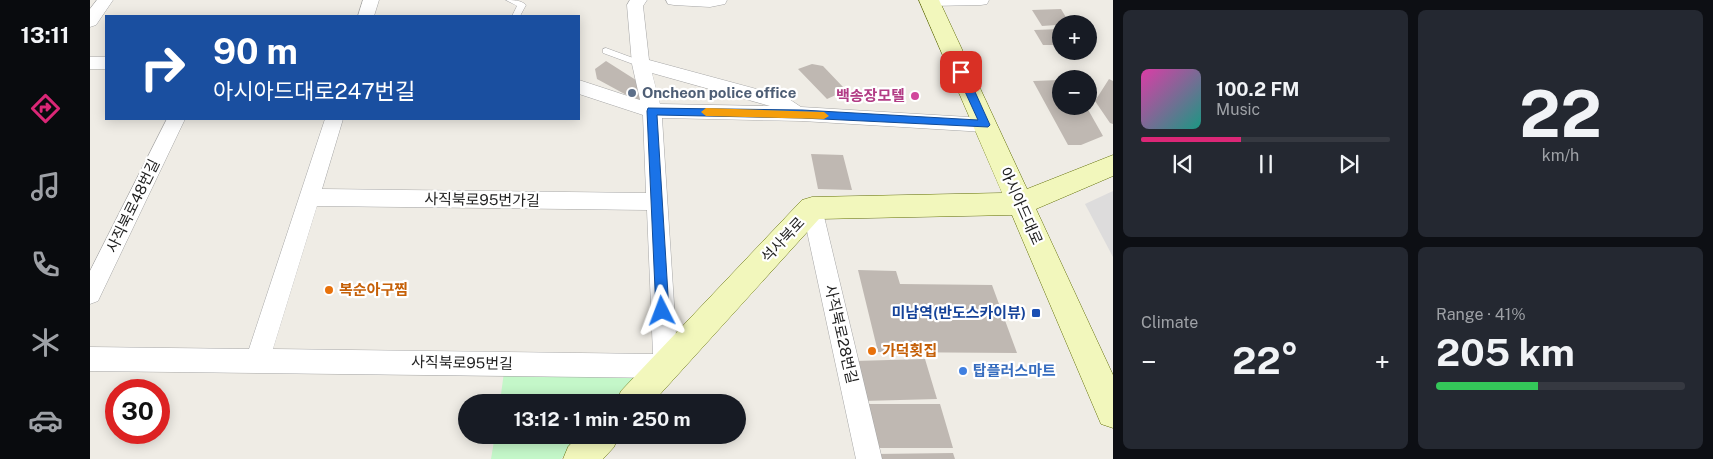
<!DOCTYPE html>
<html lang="en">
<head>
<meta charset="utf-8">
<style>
	:root { --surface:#171b24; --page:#242831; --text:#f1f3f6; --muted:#9ea1a6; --line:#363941; --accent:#db2777 }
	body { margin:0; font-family:"Public Sans","Noto Sans KR",sans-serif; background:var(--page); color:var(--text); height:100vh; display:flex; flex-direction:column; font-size:19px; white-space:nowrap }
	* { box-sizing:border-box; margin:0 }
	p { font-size:16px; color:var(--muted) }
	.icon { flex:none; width:28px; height:28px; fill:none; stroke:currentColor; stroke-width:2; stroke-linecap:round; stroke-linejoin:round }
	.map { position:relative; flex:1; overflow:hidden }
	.drawer { display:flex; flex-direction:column; gap:10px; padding:10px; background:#0d0f14; width:600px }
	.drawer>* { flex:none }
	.guide { position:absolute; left:15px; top:15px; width:475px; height:105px; border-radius:0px; box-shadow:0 2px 12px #0003; background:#1a4fa0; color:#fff; overflow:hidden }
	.controls { position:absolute; left:962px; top:15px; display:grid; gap:10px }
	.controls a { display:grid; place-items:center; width:45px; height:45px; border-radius:50%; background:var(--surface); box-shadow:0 2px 12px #0003; font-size:25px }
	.speed { position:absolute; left:15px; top:379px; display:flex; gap:10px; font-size:25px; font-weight:700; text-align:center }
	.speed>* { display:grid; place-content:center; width:65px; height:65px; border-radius:50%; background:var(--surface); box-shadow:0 2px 12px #0003; line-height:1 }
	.speed .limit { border:8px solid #d22; background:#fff; color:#111 }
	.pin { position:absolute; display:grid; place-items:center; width:42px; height:42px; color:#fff; margin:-21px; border-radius:10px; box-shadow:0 2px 8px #0006 }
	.me { position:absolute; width:55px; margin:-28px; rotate:357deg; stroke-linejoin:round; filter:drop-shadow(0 0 4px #0008) }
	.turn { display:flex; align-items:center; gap:18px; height:105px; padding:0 25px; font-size:22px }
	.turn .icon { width:65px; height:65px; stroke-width:2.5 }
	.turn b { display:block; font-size:35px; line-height:42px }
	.big { font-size:38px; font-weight:700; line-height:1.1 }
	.drawer .widget { flex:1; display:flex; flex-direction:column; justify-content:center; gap:8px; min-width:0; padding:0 18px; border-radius:8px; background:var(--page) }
	.drawer .dial { align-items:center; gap:0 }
	.dial b { font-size:65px; line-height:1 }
	.song { display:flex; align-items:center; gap:15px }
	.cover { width:60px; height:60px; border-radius:8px; background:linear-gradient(135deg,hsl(320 70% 55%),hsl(170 70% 35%)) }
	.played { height:5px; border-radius:2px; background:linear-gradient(90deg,var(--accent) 40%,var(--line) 40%) }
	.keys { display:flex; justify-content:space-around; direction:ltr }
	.heat { display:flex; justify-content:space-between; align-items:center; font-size:28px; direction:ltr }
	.charge { height:8px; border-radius:4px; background:linear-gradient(90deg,#34c759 41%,var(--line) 0) }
	.drawer .tiles { flex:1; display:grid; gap:10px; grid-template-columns:repeat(2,1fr) }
	.trip { position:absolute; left:368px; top:394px; width:288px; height:50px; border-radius:25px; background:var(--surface); box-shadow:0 2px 12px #0003; font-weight:700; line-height:50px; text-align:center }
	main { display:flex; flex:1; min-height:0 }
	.menu { display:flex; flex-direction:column; width:90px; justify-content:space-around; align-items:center; background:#090b0e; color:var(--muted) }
	.menu .icon { width:35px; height:35px }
	.menu .current { color:var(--accent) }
	.menu b { font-size:22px; color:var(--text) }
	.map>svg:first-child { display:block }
	.residential { fill:#dddcdc }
	.park { fill:#c4f7c9 }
	.building { fill:#bfb8b2 }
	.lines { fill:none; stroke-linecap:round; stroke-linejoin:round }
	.lane-casing { stroke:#a6a6a6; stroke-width:1 }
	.street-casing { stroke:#a6a6a6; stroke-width:1 }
	.secondary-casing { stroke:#64710a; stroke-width:1 }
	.lane { fill:#fff; fill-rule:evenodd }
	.street { fill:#fff; fill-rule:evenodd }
	.secondary { fill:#f2f7bc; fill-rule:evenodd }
	.route { fill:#1a73e8; stroke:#114b97 }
	.slow { fill:#f59e0b }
	.service-dot { fill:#5c6f8a; stroke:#fff; stroke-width:2 }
	.hotel-dot { fill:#d1479c; stroke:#fff; stroke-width:2 }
	.food-dot { fill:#e8710a; stroke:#fff; stroke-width:2 }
	.transit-dot { fill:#1a4fb4; stroke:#fff; stroke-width:2 }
	.shop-dot { fill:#3f7fe0; stroke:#fff; stroke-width:2 }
	.labels { text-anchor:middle; stroke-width:4.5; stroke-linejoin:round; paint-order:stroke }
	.service-label { font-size:15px; font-weight:bold; fill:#4e5e75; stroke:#fff; text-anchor:start }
	.hotel-label { font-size:15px; font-weight:bold; fill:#b23c85; stroke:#fff; text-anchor:end }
	.street-label { font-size:15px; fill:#1f1f1f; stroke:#fff }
	.food-label { font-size:15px; font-weight:bold; fill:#c56008; stroke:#fff; text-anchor:start }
	.transit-label { font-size:15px; font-weight:bold; fill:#164399; stroke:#fff; text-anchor:end }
	.shop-label { font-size:15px; font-weight:bold; fill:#366cbe; stroke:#fff; text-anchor:start }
</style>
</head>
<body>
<main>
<nav class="menu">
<b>13:11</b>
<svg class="icon current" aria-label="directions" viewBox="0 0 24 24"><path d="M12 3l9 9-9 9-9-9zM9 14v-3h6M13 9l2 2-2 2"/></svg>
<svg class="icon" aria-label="music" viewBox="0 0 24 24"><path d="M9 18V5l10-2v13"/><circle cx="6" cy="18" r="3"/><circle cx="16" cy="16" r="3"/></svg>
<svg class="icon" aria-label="phone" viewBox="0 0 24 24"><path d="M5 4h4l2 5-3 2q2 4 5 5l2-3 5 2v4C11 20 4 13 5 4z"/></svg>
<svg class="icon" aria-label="climate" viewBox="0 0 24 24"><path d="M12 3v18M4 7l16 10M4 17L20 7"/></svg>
<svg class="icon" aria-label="car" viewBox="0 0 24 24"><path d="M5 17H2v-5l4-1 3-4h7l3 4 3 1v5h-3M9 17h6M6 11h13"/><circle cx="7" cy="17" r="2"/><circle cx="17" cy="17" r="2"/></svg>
</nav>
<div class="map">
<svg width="1023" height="459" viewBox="0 0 1023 459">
	<rect width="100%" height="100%" fill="#efece5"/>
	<path class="residential" d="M1023 191V257L995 204Z"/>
	<path class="park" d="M414 372H550L522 402H410Z
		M405 435H493L471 459H401Z"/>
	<path class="building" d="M971 9 980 24 952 26 942 10Z
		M971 29V45H953L944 30Z
		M516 61 549 82 553 104 507 79 505 69Z
		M722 64 733 66 753 87 748 94 737 99 708 69Z
		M1019 79 1023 81V124L1020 123 1005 101Z
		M971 80V106H996L1013 136 991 145H978L943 81Z
		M721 154 753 155 762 190 728 189Z
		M768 270 806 271 810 284 902 285 927 353 788 352Z
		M835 359 847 399 773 401 764 361Z
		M773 404H850L863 448H783Z
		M863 453 865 459H786L785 454Z"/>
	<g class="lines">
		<g class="lane-casing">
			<path id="lane" d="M416 0C423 0 431 0 436 5L430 16H422L427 6Z
				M516 48 554 62 556 64 551 67 513 53V49Z"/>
		</g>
		<g class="street-casing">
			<path id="street" d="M7 0H23L6 25 0 27V9Z
				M273 0H289L284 16H268Z
				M540 0H557L553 6 559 60 696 97 711 107 895 118 902 120 904 125 902 130 895 132 712 121 572 118 588 366 585 374 576 378 0 371V347L159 349 235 119H253L232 189 556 193 553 115 489 94V80L550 100 542 64 537 5ZM562 73 680 106 570 104ZM227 206 557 210 563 354 183 349Z
				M576 0H637L635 4 620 7 584 5 578 4Z
				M832 0H899L897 4 891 5 839 6 833 5Z
				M0 57H16V69H0Z
				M77 119H95L8 301 0 304V271Z
				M722 199 729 202 732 208 792 459H766L712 208 715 202Z"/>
		</g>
		<g class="secondary-casing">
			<path id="secondary" d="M829 0H849L937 189 1023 155V176L946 209 1023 375V428L1011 424 922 215 729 219 563 402H526L531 391 712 200 722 197 912 193Z
				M489 435H529L524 447 513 459H473L478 447Z"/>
		</g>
		<use href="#lane" class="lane"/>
		<use href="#street" class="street"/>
		<use href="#secondary" class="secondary"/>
	</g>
	<path class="route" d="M871 68 876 72 900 125 898 127 712 118 567 115 579 311 577 315 572 317 568 315 566 311 557 111 558 108 712 110 888 120 866 72Z"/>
	<path class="slow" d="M616 108 734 112 739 116 734 119 616 116 611 112Z"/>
	<circle class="service-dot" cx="542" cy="93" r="5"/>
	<circle class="hotel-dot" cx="825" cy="96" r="5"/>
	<g class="food-dot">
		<circle cx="239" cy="290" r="5"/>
		<circle cx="782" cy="351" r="5"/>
	</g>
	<rect class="transit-dot" x="941" y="308" width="10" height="10" rx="2.5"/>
	<circle class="shop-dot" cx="873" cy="371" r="5"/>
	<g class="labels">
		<g class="service-label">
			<text x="552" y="98">Oncheon police office</text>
		</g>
		<g class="hotel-label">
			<text x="815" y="101">백송장모텔</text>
		</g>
		<g class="street-label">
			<text transform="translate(392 200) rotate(1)" y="5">사직북로95번가길</text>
			<text transform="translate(43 206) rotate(-64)" y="5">사직북로48번길</text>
			<text transform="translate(931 206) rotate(66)" y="5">아시아드대로</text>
			<text transform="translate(693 240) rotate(-47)" y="5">석사북로</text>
			<text transform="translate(751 334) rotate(77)" y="5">사직북로28번길</text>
			<text transform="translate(372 363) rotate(1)" y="5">사직북로95번길</text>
		</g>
		<g class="food-label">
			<text x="249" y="295">복순아구찜</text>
			<text x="792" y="356">가덕횟집</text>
		</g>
		<g class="transit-label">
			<text x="936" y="318">미남역(반도스카이뷰)</text>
		</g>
		<g class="shop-label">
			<text x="883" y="376">탑플러스마트</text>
		</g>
	</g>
</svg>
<div class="controls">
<a>+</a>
<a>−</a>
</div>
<div class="speed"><div class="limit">30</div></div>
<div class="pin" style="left:871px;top:72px;background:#d93025"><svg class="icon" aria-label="arrive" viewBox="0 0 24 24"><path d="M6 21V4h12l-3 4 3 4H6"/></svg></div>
<svg class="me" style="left:572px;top:311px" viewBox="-20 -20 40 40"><path d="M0-17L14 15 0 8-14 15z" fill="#1a73e8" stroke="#fff" stroke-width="4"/></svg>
<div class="trip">13:12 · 1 min · 250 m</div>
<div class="guide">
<div class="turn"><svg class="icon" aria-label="right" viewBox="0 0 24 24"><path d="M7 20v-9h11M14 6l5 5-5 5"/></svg><div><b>90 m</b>아시아드대로247번길</div></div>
</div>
</div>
<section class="drawer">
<div class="tiles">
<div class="widget">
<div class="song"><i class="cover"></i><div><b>100.2 FM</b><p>Music</p></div></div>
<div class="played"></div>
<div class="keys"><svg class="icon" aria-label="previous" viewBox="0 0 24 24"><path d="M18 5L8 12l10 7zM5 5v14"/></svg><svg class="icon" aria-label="pause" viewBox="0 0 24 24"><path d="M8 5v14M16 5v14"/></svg><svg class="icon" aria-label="next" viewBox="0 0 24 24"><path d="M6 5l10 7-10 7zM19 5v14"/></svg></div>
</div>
<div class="widget dial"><b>22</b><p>km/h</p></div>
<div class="widget"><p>Climate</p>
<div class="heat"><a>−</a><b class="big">22°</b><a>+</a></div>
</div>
<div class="widget"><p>Range · 41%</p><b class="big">205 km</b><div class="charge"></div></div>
</div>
</section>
</main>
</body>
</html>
